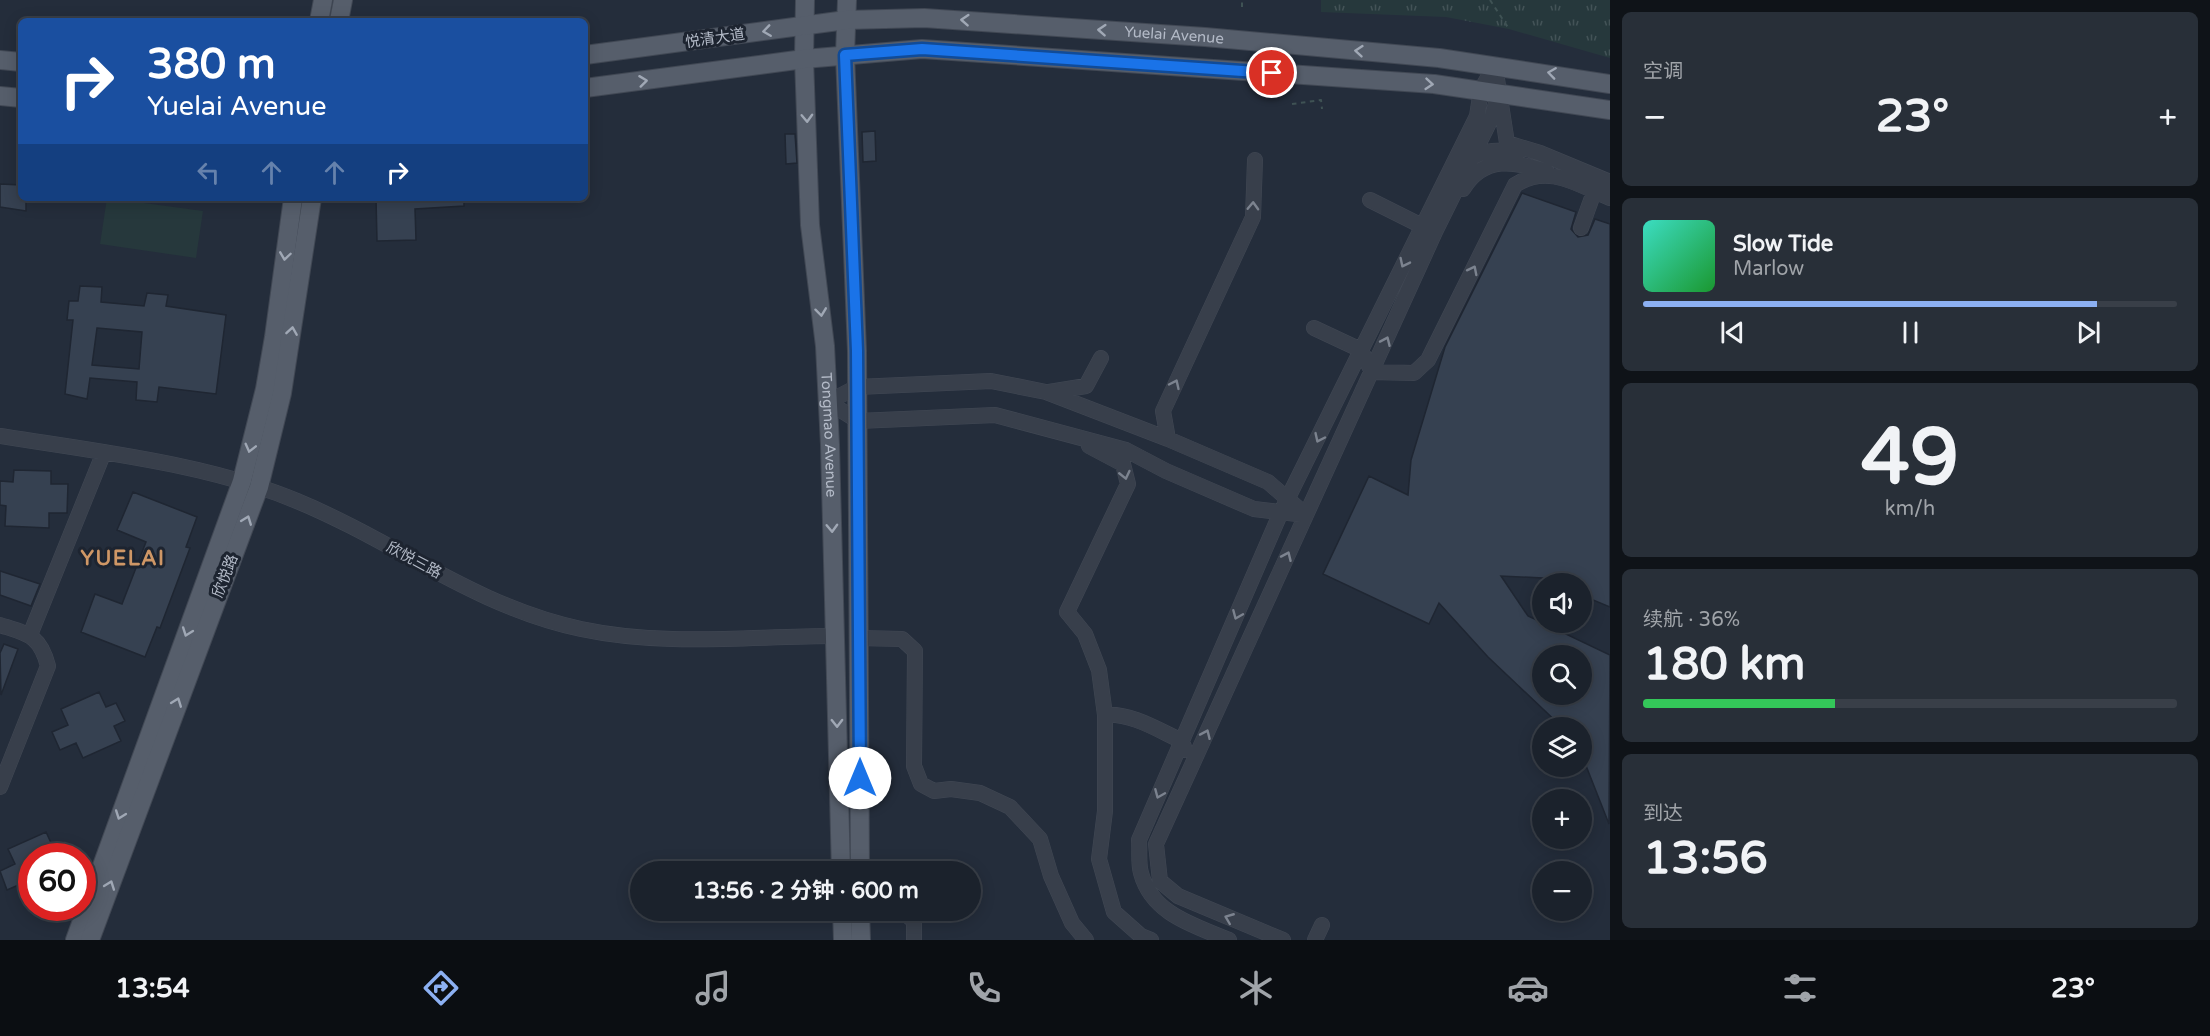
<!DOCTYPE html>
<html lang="zh">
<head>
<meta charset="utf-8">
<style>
	:root { --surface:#1b222c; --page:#282f38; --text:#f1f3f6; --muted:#a0a4a9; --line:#393f48; --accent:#8cb0f2 }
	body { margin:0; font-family:"Varela Round","Noto Sans SC",sans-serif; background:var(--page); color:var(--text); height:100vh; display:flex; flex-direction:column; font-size:22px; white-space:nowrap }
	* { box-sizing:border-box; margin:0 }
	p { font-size:20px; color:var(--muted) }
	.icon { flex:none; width:33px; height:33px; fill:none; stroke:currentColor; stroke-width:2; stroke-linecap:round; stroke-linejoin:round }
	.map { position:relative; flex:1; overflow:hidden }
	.drawer { display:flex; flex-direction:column; gap:12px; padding:12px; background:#0f1318; width:600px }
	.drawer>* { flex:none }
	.banner { position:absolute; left:18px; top:18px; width:570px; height:183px; border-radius:9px; box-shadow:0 3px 15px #0003,0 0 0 2px var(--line); background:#1a4fa0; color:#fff; overflow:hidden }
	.tools { position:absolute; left:1532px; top:573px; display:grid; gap:12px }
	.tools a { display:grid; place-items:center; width:60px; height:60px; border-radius:50%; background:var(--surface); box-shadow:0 3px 15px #0003,0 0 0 2px var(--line); font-size:30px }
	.speed { position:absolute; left:18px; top:843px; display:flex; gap:12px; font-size:30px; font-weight:700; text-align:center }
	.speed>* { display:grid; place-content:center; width:78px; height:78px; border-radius:50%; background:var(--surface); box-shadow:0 3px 15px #0003,0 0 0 2px var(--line); line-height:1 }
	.speed .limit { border:9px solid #d22; background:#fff; color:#111 }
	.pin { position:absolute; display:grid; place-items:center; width:51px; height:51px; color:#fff; margin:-26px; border:3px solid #fff; border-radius:50%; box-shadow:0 2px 6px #0007 }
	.me { position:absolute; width:66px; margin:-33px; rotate:0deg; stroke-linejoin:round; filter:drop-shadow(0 0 4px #0008) }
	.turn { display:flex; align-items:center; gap:21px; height:126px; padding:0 30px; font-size:27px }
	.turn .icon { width:78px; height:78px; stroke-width:2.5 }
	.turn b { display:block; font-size:42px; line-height:51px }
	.lanes { display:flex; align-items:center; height:57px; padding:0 30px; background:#0003; justify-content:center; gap:30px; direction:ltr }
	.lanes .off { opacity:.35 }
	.big { font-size:45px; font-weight:700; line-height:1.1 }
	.drawer .tile { flex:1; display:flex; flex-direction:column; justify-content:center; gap:9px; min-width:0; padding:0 21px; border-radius:9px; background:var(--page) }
	.drawer .dial { align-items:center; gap:0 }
	.dial b { font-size:78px; line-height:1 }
	.song { display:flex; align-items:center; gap:18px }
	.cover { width:72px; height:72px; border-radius:9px; background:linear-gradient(135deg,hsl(170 70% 55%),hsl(130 70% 35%)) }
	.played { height:6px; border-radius:3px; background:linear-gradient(90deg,var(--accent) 85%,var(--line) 85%) }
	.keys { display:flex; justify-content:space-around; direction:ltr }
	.heat { display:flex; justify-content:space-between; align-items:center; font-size:33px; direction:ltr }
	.charge { height:9px; border-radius:4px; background:linear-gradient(90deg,#34c759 36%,var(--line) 0) }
	.trip { position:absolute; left:630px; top:861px; width:351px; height:60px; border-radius:30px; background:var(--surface); box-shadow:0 3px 15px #0003,0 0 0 2px var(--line); font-weight:700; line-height:60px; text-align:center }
	.menu { display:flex; height:96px; justify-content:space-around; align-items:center; background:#0b0e12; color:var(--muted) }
	.menu .icon { width:42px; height:42px }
	.menu .active { color:var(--accent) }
	.menu b { font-size:27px; color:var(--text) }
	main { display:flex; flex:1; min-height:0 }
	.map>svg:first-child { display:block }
	.park { fill:url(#park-tufts) }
	.pitch { fill:#26383c }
	.building { fill:#364151; stroke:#1f2632; stroke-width:1.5; fill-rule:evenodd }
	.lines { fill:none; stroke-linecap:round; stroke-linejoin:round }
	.minor-casing { stroke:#414854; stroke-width:16 }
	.major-casing { stroke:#414854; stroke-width:20 }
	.path { stroke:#3f5254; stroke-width:2; stroke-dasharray:4.5 4.5; stroke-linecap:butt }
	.minor { stroke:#383f4b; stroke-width:15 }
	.major { stroke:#565e6b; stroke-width:18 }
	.oneway { stroke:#a0a8b5 }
	.oneway2 { stroke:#7c838f }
	.route-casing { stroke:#114b97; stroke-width:15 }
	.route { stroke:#1a73e8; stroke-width:10 }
	.labels { text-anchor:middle; stroke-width:6; stroke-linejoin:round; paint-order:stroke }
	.street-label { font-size:15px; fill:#b3bac7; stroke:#1d2430 }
	.district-label { font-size:21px; font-weight:bold; letter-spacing:1.5px; fill:#cf9766; stroke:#1d2430 }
</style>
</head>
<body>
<main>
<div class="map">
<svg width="1610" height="940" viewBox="0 0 1610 940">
	<defs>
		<pattern id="park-tufts" width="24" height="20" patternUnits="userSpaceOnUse" patternTransform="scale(1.5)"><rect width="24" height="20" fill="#26383c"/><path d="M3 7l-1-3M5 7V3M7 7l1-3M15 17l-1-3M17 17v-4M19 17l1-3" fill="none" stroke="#435357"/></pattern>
	</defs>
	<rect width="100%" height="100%" fill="#242d3b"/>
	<path class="park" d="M1321 0H1610V58L1509 29 1446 17 1321 12Z"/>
	<path class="pitch" d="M107 198 203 211 196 258 100 244Z"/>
	<path class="building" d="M875 131 876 161 863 162 862 132Z
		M785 134H795L797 163 786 164Z
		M0 184 21 185V198H26V211L0 207Z
		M1522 193 1576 212 1571 229 1578 237 1588 235 1595 219 1610 224V607L1581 595V584H1555L1543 578 1501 576 1528 616 1610 655 1609 824 1581 753V728H1563L1488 657 1439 603 1429 624 1323 574 1369 476 1408 495 1411 460 1445 347ZM1542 656H1581V694H1542Z
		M376 198H464V206L415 209 416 240 377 241Z
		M80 286 102 287 101 302 144 306 147 293 168 295 166 306 226 315 216 394 159 387 157 402 136 400 137 382 90 378 87 399 65 394 73 320H67L69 301H78ZM97 328 142 332 139 369 92 365Z
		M14 470 51 471V484H68L67 513H49V528L5 526 6 506 0 505V481L13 482Z
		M133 492 197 517 186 547 190 548 160 628 157 627 145 657 81 632 95 594 122 604 146 542 117 530Z
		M0 571 40 584 31 606 0 595Z
		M4 644 18 649 1 695 0 653Z
		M99 692 106 707 116 703 125 721 114 726 121 741 83 758 76 743 60 750 52 732 68 725 61 709Z
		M46 832 53 847 63 842 70 856H32V901L23 883 7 890 0 871 15 864 8 849Z"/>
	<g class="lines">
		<g class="minor-casing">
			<path id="minor" d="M1500 98 1507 143 1540 153 1610 182
				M1468 160C1481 149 1503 150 1520 151
				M1463 189C1484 155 1515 161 1547 172
				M1370 200 1422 226
				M1581 228 1594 192
				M1314 328 1361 350 1372 372 1414 373 1428 360 1515 185C1548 163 1578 185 1610 198
				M991 381 1046 392 1168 439 1268 482 1306 515 1254 509 1166 471 1126 450 995 415 858 421 828 402 857 387Z
				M1049 392 1086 386 1101 358
				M0 436C95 451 208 464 297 501 394 541 476 607 581 629 665 647 750 636 835 636
				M1168 439 1163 411 1253 217 1255 160
				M1089 446 1123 464 1128 484 1067 612 1085 634 1099 670 1105 715V811L1099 859 1114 912 1141 936 1151 940
				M0 625C28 634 40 635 48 666L0 787
				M30 635 104 452
				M859 638 902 639 915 651 914 766 921 784 934 791 951 789 980 793 1010 807 1040 839 1051 876 1072 923 1086 940
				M1105 715C1132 713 1158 730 1182 741L1185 750
				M860 912 902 911 914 921V940
				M1229 940C1193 925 1152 914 1141 873 1138 863 1140 850 1139 840L1281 512 1477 116 1481 90 1495 65 1499 93 1492 117 1435 232 1156 844 1160 881 1178 896 1283 940
				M1315 940 1322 925"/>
		</g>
		<g class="major-casing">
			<g id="major">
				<path id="s1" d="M805 0 804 59 810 225 825 346 830 445 841 872"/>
				<path d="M847 0 845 55 857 351 860 872"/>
				<path d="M319 21 323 0"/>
				<path d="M339 21 343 0"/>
				<path id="s2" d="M585 55 846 20 924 18 1205 37 1439 58 1610 84"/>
				<path d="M0 60 21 62"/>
				<path d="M585 88 804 59 922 49 1434 84 1610 110"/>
				<path d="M0 96 21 98"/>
				<path d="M842 910 843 940"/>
				<path d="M860 910 861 940"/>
				<path d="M75 940 242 481 265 389 274 337 293 198"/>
				<path d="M90 940 259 487 282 393 312 198"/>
			</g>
		</g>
		<path class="path" d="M1490 0 1509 29
			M1242 7V0
			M1292 104 1321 100 1322 109"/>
		<use href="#minor" class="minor"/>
		<use href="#major" class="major"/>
	</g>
	<defs><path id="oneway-chevron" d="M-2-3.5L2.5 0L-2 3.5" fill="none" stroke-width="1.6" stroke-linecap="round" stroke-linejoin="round" transform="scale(1.5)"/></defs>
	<g class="oneway">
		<use href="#oneway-chevron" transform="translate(965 20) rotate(-176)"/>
		<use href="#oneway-chevron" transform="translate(1102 30) rotate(-176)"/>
		<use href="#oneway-chevron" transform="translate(767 31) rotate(172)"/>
		<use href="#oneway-chevron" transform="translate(1359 51) rotate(-175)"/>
		<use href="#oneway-chevron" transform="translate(1552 73) rotate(-172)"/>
		<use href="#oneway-chevron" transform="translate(643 81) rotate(-7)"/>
		<use href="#oneway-chevron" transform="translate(1429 84) rotate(5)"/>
		<use href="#oneway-chevron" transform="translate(807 118) rotate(88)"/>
		<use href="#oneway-chevron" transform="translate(285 256) rotate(98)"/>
		<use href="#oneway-chevron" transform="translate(821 312) rotate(83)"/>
		<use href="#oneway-chevron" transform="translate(292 331) rotate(-81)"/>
		<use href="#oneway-chevron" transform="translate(250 448) rotate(104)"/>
		<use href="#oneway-chevron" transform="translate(247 520) rotate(-69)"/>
		<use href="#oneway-chevron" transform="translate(832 528) rotate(88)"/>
		<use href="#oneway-chevron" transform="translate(187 632) rotate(110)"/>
		<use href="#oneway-chevron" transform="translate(177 702) rotate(-69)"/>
		<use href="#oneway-chevron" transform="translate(837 723) rotate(89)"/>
		<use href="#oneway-chevron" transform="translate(120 815) rotate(110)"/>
		<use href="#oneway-chevron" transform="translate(110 885) rotate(-70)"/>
	</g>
	<g class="oneway2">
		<use href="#oneway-chevron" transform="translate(1253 206) rotate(-88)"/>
		<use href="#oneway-chevron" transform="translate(1404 263) rotate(116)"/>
		<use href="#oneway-chevron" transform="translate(1473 270) rotate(-63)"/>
		<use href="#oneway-chevron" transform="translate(1386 341) rotate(-66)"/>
		<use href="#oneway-chevron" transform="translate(1175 384) rotate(-65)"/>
		<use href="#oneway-chevron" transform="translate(1319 438) rotate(115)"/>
		<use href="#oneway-chevron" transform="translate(1125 475) rotate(77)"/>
		<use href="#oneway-chevron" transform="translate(1287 556) rotate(-66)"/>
		<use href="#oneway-chevron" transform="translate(1237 615) rotate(113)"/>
		<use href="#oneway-chevron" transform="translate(1206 734) rotate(-66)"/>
		<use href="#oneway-chevron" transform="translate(1159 794) rotate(113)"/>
		<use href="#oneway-chevron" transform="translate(1229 918) rotate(-158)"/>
	</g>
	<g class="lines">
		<g class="route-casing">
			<path id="route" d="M860 778 857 351 845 55 922 49 1272 73"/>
		</g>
		<use href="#route" class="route"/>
	</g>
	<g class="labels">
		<g class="street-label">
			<text dy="5" stroke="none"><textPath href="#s2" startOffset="592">Yuelai Avenue</textPath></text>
			<text transform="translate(715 38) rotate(-8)" y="5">悦清大道</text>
			<text dy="5" stroke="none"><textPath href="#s1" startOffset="436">Tongmao Avenue</textPath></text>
			<text transform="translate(414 560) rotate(28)" y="5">欣悦三路</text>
			<text transform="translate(225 576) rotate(-69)" y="5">欣悦路</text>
		</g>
		<g class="district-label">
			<text x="123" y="565">YUELAI</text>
		</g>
	</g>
</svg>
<div class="tools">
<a><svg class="icon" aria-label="sound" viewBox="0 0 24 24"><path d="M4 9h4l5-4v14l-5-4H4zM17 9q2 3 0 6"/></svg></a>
<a><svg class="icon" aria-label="search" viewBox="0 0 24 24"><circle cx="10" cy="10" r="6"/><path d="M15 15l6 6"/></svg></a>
<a><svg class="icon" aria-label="layers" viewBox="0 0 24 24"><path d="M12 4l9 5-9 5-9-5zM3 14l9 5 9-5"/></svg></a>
<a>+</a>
<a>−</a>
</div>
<div class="speed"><div class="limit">60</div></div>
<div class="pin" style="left:1272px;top:73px;background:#d93025"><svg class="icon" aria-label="arrive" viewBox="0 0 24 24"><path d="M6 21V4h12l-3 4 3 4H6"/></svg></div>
<svg class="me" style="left:860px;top:778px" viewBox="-20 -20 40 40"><circle r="19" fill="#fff"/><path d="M0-13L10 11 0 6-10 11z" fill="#1a73e8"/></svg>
<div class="trip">13:56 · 2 分钟 · 600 m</div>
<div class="banner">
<div class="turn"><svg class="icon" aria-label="right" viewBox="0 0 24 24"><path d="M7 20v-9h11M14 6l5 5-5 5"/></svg><div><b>380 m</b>Yuelai Avenue</div></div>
<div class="lanes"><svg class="icon off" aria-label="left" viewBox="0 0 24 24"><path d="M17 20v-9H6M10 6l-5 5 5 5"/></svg><svg class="icon off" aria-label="ahead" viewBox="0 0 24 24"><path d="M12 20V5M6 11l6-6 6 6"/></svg><svg class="icon off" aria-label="ahead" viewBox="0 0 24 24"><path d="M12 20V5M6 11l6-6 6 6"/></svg><svg class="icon" aria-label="right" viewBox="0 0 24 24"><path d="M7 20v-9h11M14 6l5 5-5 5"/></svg></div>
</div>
</div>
<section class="drawer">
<div class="tile"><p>空调</p>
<div class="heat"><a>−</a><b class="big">23°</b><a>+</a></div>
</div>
<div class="tile">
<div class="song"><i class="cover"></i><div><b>Slow Tide</b><p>Marlow</p></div></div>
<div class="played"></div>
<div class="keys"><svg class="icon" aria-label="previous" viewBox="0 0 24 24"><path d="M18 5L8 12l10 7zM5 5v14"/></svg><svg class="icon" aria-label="pause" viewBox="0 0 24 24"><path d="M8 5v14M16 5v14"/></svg><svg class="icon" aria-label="next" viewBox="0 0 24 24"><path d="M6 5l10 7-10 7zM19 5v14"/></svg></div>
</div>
<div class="tile dial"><b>49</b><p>km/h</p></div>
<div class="tile"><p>续航 · 36%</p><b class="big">180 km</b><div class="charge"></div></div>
<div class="tile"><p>到达</p><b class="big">13:56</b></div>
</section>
</main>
<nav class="menu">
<b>13:54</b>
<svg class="icon active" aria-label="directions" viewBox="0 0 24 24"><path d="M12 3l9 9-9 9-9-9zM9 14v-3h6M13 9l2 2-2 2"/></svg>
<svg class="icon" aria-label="music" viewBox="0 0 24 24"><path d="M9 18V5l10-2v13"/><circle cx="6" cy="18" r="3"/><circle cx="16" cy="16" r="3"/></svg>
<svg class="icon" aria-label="phone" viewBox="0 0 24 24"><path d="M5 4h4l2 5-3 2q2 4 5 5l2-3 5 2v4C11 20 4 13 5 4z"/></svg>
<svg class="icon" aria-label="climate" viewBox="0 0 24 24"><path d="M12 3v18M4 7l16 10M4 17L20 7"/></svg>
<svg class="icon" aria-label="car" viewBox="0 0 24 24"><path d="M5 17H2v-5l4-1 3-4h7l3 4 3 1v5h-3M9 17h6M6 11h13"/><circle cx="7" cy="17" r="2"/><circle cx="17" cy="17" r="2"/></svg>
<svg class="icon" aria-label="filters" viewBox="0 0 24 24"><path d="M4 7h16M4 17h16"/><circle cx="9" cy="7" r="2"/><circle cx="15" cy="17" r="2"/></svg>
<b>23°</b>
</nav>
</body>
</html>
